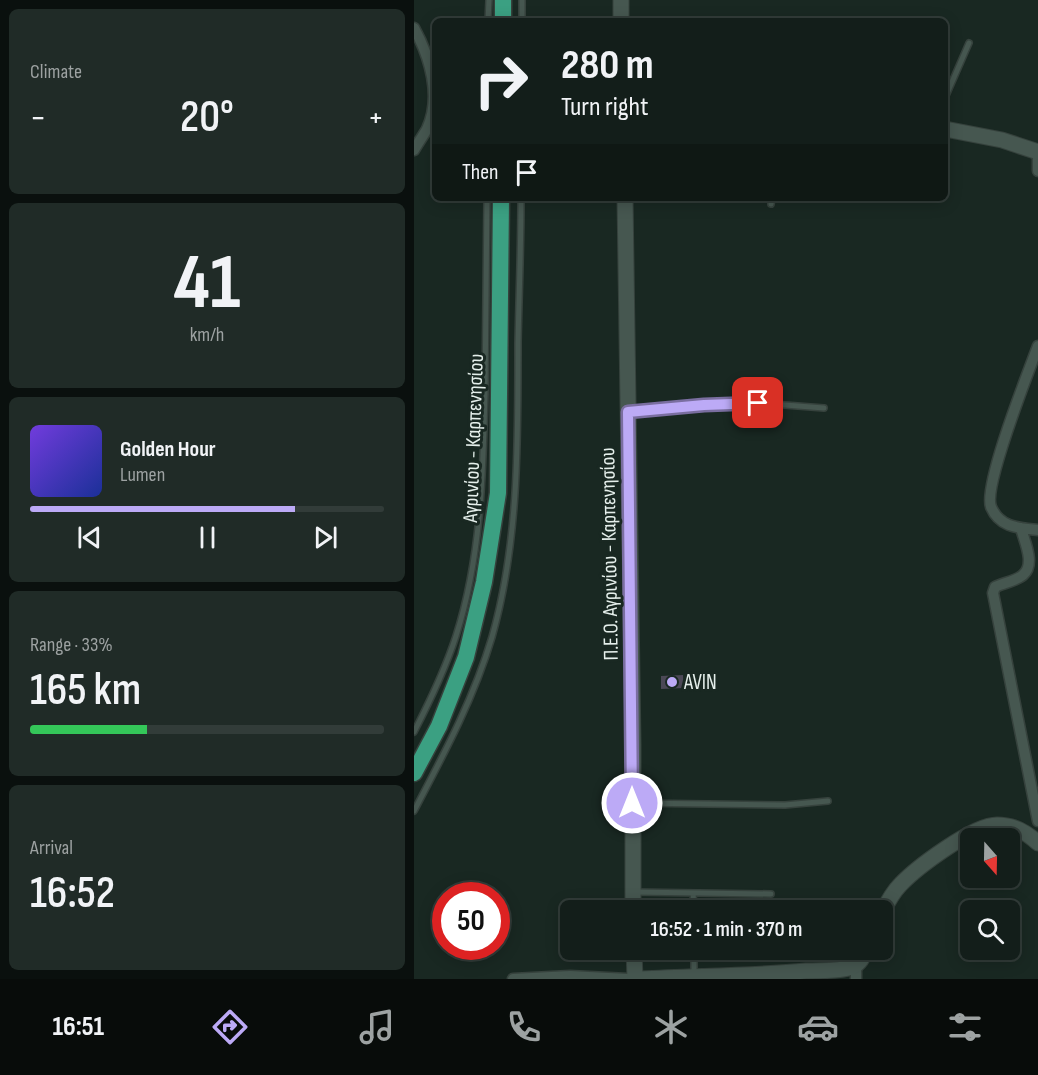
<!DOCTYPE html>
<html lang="en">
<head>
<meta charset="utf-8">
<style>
	:root { --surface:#131e1a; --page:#202b27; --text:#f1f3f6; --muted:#9da2a2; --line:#323c39; --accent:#bcaaf6 }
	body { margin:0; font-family:"Sofia Sans Condensed",sans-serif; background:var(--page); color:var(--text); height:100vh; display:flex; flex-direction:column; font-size:22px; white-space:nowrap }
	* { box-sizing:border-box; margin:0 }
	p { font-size:20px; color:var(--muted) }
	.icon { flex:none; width:33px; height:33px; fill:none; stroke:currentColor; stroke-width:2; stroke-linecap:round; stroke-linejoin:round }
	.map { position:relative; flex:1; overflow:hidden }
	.panel { display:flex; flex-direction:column; gap:9px; padding:9px; background:#0a100e; width:414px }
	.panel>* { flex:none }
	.top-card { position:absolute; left:18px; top:18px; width:516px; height:183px; border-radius:9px; box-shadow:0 3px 15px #0003,0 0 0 2px var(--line); background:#131e1a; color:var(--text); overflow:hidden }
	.needle { width:39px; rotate:160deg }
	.buttons { position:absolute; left:546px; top:828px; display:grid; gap:12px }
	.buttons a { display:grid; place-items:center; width:60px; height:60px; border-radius:9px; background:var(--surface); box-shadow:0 3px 15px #0003,0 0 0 2px var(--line); font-size:30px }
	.speed { position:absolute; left:18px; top:882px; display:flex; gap:12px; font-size:30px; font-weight:700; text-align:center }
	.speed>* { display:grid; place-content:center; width:78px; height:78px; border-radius:50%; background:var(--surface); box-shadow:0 3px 15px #0003,0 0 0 2px var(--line); line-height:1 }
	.speed .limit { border:9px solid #d22; background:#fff; color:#111 }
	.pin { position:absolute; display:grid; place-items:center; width:51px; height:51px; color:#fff; margin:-26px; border-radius:12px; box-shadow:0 3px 9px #0006 }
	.me { position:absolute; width:66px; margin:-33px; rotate:0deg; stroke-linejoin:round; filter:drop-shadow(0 0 4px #0008) }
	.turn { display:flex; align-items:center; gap:21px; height:126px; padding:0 30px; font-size:27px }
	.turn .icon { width:78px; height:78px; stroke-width:2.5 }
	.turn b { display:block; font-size:42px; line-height:51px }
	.then { display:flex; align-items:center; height:57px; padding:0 30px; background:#0003; gap:12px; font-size:22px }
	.big { font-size:45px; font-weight:600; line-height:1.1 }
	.panel .widget { flex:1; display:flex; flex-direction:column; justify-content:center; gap:9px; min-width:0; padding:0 21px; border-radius:9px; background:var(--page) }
	.panel .dial { align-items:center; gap:0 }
	.dial b { font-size:78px; line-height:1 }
	.song { display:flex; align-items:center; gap:18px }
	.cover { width:72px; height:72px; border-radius:9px; background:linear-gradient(135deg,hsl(260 70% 55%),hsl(230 70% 35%)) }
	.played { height:6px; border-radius:3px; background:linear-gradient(90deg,var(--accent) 75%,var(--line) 75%) }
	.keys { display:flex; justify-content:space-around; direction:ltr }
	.heat { display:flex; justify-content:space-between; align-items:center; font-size:33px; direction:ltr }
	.charge { height:9px; border-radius:4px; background:linear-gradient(90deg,#34c759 33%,var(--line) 0) }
	.trip { position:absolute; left:146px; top:900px; width:333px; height:60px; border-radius:9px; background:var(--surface); box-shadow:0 3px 15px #0003,0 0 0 2px var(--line); font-weight:600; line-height:60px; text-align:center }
	.dock { display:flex; height:96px; justify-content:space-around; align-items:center; background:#080c0a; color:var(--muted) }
	.dock .icon { width:42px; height:42px }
	.dock .on { color:var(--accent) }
	.dock b { font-size:27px; color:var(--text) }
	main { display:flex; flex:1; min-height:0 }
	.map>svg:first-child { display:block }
	.building { fill:#4b4856 }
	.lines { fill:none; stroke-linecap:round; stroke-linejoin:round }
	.lane-casing { stroke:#36423d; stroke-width:8 }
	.street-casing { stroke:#36423d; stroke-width:13 }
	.secondary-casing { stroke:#36423d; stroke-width:17 }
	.primary-casing { stroke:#36423d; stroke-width:19 }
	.lane { stroke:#465750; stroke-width:5 }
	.street { stroke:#465750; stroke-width:10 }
	.secondary { stroke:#465750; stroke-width:15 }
	.primary { stroke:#3ba082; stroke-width:16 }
	.route-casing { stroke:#7a6ea0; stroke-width:15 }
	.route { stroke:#bcaaf6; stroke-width:10 }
	.poi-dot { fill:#bcaaf6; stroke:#192822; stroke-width:2 }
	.labels { text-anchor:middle; stroke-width:6; stroke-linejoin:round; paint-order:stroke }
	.street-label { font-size:21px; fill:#e5efeb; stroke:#192822 }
	.poi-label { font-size:21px; fill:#e5efeb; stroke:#192822; text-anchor:start }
</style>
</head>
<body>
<main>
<section class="panel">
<div class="widget"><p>Climate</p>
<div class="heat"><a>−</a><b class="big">20°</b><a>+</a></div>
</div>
<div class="widget dial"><b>41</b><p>km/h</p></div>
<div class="widget">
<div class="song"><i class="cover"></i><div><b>Golden Hour</b><p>Lumen</p></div></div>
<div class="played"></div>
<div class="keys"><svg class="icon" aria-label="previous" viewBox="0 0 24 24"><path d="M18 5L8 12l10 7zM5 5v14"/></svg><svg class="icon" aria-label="pause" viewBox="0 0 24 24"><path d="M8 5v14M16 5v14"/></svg><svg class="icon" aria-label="next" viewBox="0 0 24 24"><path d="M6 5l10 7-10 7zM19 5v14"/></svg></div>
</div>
<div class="widget"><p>Range · 33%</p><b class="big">165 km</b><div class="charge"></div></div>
<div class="widget"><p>Arrival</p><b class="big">16:52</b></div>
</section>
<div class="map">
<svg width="624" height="979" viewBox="0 0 624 979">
	<rect width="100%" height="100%" fill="#192822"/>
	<path class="building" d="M269 675 270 688 247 689V676Z"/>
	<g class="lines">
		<g class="lane-casing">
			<path id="lane" d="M108 0V21
				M74 21 75 0
				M531 98 555 43
				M357 204 358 198
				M216 412 290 405 344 403 410 408
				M0 732C16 701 31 670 42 636 67 558 69 475 71 394 72 328 72 263 73 198
				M220 803 371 805 414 801
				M0 811C30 754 60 698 78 637 105 542 104 441 104 343 105 295 107 246 107 198
				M220 892 357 894
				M279 893 280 910
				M280 950V974"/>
		</g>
		<g class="street-casing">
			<path id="street" d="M0 28C16 57 28 97 13 129 9 136 4 143 0 150
				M624 156V171
				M624 346C614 373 569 486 577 507 586 528 605 528 624 530
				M607 528C610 541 622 564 609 575 602 581 589 583 581 587L579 593 624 821
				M442 965V979
				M99 979 156 976 214 979"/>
		</g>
		<g class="secondary-casing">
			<path id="secondary" d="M207 21V0
				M531 129 588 140 624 152
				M211 198 219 744V910
				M468 913C473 903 478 893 486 885 502 868 559 825 583 825 600 825 612 832 624 843
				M220 950 221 979
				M227 979C282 976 338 976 392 971 407 970 424 972 438 967 446 964 449 957 452 950"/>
		</g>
		<g class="primary-casing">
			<path id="primary" d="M89 21V0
				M0 773 25 726 52 657 70 582 84 493 87 198"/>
		</g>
		<use href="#lane" class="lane"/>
		<use href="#street" class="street"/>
		<use href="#secondary" class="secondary"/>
		<use href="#primary" class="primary"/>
	</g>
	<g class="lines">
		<g class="route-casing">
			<path id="route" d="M218 803 214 412 290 405 344 403"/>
		</g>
		<use href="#route" class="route"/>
	</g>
	<circle class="poi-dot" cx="258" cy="682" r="6"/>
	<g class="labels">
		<g class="street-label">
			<text transform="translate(59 438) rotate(-88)" y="7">Αγρινίου - Καρπενησίου</text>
			<text transform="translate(195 554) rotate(-91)" y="7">Π.Ε.Ο. Αγρινίου - Καρπενησίου</text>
		</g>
		<g class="poi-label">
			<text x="270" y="689">AVIN</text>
		</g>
	</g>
</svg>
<div class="buttons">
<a><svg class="needle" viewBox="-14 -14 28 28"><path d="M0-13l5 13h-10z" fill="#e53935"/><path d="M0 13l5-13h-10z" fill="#9da2a2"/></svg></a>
<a><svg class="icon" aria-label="search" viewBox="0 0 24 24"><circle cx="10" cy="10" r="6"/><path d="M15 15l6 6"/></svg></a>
</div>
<div class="speed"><div class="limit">50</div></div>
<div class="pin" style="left:344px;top:403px;background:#d93025"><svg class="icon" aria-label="arrive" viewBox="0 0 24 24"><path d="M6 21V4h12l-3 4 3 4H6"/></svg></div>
<svg class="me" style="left:218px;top:803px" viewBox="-20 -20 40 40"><circle r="17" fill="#bcaaf6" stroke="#fff" stroke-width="3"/><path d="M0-11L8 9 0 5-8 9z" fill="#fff"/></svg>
<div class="trip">16:52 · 1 min · 370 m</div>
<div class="top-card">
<div class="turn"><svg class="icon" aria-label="right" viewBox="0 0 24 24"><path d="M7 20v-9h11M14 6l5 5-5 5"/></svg><div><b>280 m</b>Turn right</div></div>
<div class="then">Then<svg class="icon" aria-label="arrive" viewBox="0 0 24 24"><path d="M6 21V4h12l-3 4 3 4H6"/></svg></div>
</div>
</div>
</main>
<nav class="dock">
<b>16:51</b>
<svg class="icon on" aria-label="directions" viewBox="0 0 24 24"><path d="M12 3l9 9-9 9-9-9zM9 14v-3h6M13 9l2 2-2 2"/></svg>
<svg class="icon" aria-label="music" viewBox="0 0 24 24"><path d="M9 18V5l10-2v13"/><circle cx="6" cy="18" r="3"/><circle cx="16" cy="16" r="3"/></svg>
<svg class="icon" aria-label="phone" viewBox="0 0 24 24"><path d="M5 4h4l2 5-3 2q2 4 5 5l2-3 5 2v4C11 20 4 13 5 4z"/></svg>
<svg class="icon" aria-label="climate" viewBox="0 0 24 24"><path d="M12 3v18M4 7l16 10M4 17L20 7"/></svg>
<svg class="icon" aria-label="car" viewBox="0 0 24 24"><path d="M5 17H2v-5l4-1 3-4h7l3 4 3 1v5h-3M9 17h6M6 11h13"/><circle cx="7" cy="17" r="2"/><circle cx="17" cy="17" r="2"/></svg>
<svg class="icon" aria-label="filters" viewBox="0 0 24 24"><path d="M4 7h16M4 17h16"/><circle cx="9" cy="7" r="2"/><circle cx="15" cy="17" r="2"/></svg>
</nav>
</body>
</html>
